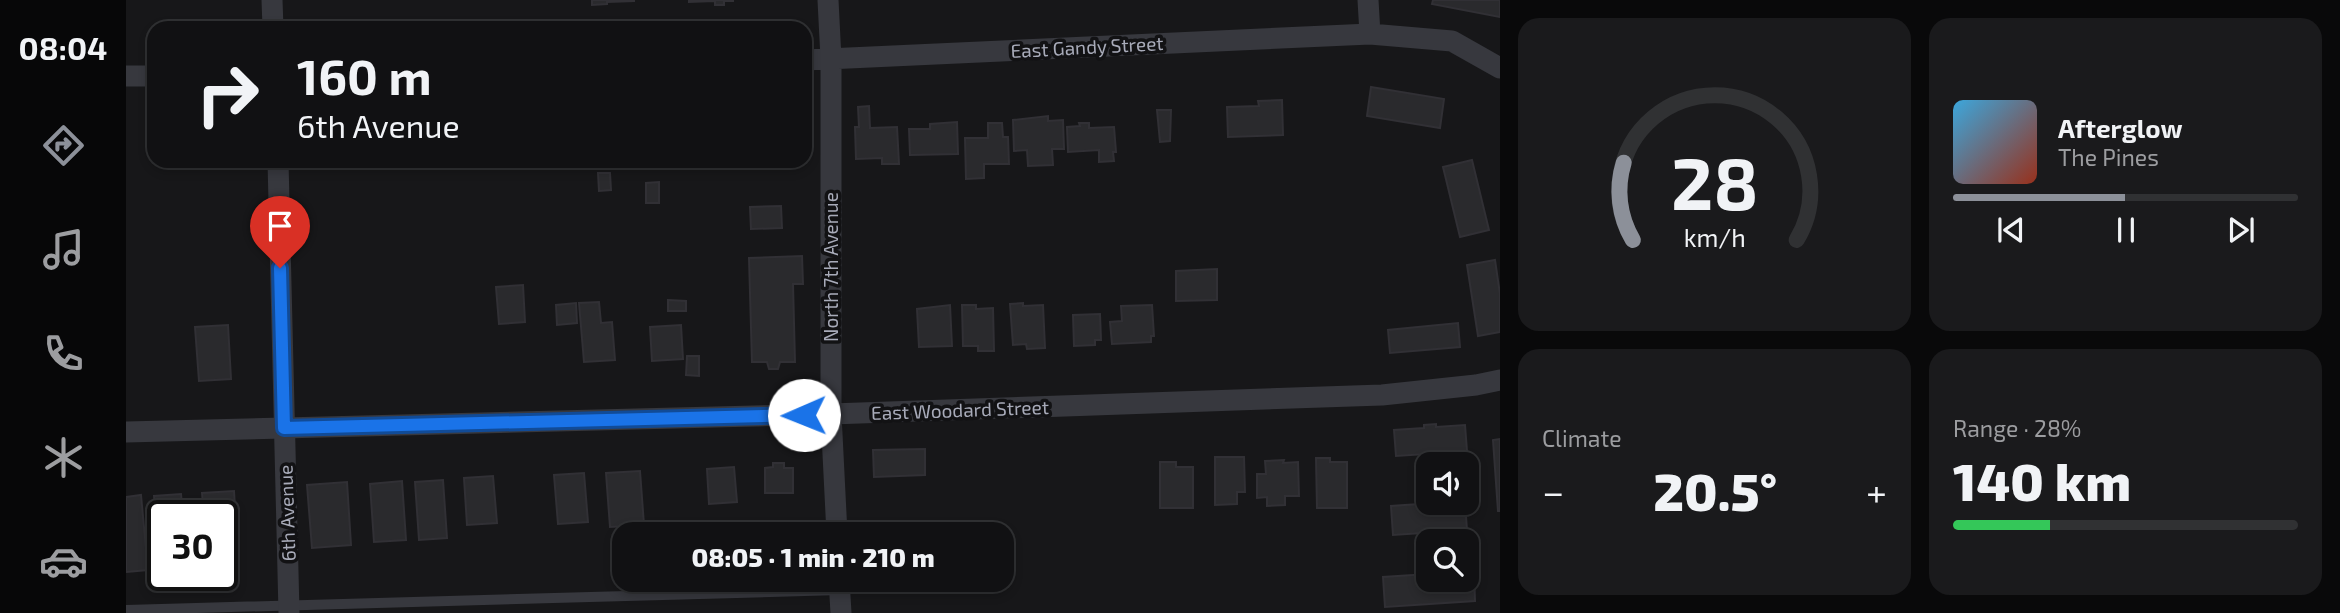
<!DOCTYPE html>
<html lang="en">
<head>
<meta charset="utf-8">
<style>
	:root { --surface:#111113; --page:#1a1a1c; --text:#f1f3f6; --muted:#9c9da0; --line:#303133; --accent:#8c9099 }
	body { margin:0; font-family:"Exo 2",sans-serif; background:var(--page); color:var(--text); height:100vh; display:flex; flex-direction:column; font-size:26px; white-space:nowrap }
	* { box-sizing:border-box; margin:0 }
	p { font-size:23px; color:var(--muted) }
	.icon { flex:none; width:38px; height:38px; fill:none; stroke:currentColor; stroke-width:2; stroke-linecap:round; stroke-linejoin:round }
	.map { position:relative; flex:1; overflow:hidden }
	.drawer { display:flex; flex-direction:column; gap:18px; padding:18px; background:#09090a; width:840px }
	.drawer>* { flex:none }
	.guide { position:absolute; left:21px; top:21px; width:665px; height:147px; border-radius:21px; box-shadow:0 4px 10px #0003,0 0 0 2px var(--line); background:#111113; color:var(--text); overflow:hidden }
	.tools { position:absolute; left:1290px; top:452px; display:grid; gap:14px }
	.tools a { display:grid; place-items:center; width:63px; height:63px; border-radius:14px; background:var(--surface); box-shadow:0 4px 10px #0003,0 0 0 2px var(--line); font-size:35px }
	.speed { position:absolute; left:21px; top:500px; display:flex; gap:14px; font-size:35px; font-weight:700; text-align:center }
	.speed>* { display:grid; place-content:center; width:91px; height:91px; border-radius:50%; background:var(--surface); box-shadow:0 4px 10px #0003,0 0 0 2px var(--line); line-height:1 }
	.speed .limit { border:4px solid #111; border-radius:10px; background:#fff; color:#111 }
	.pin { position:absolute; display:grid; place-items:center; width:60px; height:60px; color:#fff; margin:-72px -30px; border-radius:50% 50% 50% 0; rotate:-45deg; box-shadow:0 0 7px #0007 }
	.pin .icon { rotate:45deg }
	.me { position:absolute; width:77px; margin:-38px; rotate:269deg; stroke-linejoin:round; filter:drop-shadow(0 0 5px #0008) }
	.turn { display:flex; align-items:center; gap:24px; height:147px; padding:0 35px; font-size:32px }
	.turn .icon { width:91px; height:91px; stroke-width:2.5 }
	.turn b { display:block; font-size:49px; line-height:60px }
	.big { font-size:52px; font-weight:800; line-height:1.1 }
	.drawer .widget { flex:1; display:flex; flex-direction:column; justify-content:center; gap:10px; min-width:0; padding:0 24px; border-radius:21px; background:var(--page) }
	.drawer .dial { align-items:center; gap:0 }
	.dial svg { height:182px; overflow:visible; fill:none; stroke:var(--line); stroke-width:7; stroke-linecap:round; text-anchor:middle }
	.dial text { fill:var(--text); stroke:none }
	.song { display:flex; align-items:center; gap:21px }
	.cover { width:84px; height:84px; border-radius:10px; background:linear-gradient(135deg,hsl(200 70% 55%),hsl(10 70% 35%)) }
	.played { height:7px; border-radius:4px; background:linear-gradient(90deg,var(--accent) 50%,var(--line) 50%) }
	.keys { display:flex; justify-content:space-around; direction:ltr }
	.heat { display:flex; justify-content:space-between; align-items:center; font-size:38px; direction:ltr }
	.charge { height:10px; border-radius:5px; background:linear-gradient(90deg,#34c759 28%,var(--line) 0) }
	.drawer .tiles { flex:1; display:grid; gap:18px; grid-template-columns:repeat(2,1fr) }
	.trip { position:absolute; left:486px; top:522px; width:402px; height:70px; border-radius:21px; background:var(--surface); box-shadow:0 4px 10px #0003,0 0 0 2px var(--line); font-weight:800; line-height:70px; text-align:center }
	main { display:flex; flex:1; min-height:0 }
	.menu { display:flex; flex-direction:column; width:126px; justify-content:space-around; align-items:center; background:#070708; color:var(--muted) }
	.menu .icon { width:49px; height:49px }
	.menu .current { color:var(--accent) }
	.menu b { font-size:32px; color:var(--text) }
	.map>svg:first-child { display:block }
	.building { fill:#2a2a2d; stroke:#313035; stroke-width:2 }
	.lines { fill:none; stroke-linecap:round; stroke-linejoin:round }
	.lane { stroke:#37383e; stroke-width:10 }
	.street { stroke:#37383e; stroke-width:21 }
	.route-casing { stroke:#114b97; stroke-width:18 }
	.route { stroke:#1a73e8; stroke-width:12 }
	.labels { text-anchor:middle; stroke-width:7; stroke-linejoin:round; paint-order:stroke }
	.street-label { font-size:19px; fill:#a8abb9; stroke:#121214 }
</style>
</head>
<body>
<main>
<nav class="menu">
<b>08:04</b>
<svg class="icon current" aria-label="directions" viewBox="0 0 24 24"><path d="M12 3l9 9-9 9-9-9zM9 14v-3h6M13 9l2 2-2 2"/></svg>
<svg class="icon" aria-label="music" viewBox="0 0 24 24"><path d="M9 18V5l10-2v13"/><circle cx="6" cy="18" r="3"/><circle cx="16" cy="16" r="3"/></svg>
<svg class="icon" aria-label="phone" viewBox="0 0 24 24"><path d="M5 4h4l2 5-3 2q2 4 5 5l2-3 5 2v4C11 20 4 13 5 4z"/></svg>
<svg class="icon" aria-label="climate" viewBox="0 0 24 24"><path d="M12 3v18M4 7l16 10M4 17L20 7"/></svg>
<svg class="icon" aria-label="car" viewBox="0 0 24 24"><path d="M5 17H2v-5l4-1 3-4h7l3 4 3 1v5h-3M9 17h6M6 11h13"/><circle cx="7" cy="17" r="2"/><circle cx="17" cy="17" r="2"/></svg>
</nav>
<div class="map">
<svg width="1374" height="613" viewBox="0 0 1374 613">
	<rect width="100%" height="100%" fill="#171719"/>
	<path class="building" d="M466 0H508V1L481 2V4L466 5Z
		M563 0H607V1H598V5H589V1L563 2Z
		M1307 0H1374V17L1306 4Z
		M1245 87 1318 99 1314 128 1241 116Z
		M1156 100 1157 135 1102 137 1101 107 1133 106 1132 101Z
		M743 106 744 128 771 127 773 164H756V158L730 159 729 127H733L732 107Z
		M1031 110H1045L1044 141 1034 142Z
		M922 116V121L937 120 938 149H926L927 165 902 166 901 150 888 151 887 120Z
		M831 122 832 154 784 155 783 129H804V124Z
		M862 123H876L877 137H882L883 164H858V178L840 179 839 138H862Z
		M953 123H963V128L988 127 990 152H987L988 161 973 162V150L942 152 941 127 954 126Z
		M1346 160 1363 230 1334 237 1317 167Z
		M472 173H484L485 190 473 191Z
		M533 182V203H520V183Z
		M655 206 656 228 625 229 624 207Z
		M676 256 677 284H667L669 362H654L652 369H643L641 362H626L623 258Z
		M1369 260 1374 294V332L1352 336 1341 265Z
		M1091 269V300L1050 301V271Z
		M397 285 399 322 373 324 370 287Z
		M542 300 560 301V311H542Z
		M473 302 475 323 486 322 489 360 458 362 453 303Z
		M450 303 451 323 431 325 430 305Z
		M897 303V306L917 305 919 348 901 349 900 344 887 345 884 304Z
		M824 305 826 346 793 347 791 309Z
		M836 305H850V309L867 308 868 351H852V346H837Z
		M1026 305 1028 336H1025V342L986 344 984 322 996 321 995 306Z
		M974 314 975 340H969V345L948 346 947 315Z
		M1332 323 1334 347 1264 353 1262 330Z
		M102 325 105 379 73 381 69 327Z
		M555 325 557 359 526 361 524 327Z
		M561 356H573V376L560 375Z
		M1310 424V427L1339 425 1341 451 1312 453V457H1300V454L1270 456 1268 430 1298 428V425Z
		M1374 439V511H1372L1367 440Z
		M799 449V475L748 477 747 450Z
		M1089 457H1118L1119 492H1111V504L1089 505Z
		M1190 458H1204V462H1221V508H1191Z
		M1158 460 1157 463 1172 462 1173 496H1159V505L1141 506V497L1131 498V474H1140L1139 461Z
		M1034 462H1050V467H1067V508H1034Z
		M647 463H658V468H667V493H639V468L647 467Z
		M608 467 611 502 583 504 581 469Z
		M514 471 518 525 484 527 480 473Z
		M458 473 462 522 432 524 428 475Z
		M367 476 371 523 341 525 338 478Z
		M317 480 321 538 293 540 289 482Z
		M276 481 280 540 248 542 244 484Z
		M221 482 225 545 186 548 181 485Z
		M108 491 111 541 96 542V516H78L76 493Z
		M55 494 57 516H37V553H32L28 496Z
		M15 495 22 570 0 572V497Z
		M1323 502H1339L1341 530 1267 535 1265 506Z
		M1348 571 1349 601 1259 607 1257 577 1302 574V579H1340V572Z
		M500 579H525V584H500Z"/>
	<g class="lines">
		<path class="lane" d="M0 610 714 590"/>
		<path class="street" d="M146 0 147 28
			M702 0 705 59V414L711 534
			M1242 0 1244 34 1326 41 1374 68
			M679 60 1244 34
			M0 76H28
			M152 161 163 613
			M0 432 705 414 1256 395 1350 385 1374 380
			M713 579 715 613"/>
	</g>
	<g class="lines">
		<g class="route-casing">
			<path id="route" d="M154 268 158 428 678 415"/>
		</g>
		<use href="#route" class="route"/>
	</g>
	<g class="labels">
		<g class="street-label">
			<text transform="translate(961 47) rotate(-3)" y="7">East Gandy Street</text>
			<text transform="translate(705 267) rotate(-90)" y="7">North 7th Avenue</text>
			<text transform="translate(834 410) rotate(-2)" y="7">East Woodard Street</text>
			<text transform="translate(161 513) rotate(-92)" y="7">6th Avenue</text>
		</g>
	</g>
</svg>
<div class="tools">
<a><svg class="icon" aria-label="sound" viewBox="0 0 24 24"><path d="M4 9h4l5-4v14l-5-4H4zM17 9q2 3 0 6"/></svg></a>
<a><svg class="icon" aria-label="search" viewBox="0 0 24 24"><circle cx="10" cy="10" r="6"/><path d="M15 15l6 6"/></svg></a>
</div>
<div class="speed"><div class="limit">30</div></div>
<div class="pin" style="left:154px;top:268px;background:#d93025"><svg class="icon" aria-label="arrive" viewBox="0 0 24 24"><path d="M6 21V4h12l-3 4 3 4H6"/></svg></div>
<svg class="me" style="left:678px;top:415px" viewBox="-20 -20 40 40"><circle r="19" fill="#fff"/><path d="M0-13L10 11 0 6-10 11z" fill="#1a73e8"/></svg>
<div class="trip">08:05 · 1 min · 210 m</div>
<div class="guide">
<div class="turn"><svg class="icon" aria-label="right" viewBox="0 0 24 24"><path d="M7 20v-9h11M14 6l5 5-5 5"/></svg><div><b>160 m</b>6th Avenue</div></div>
</div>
</div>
<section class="drawer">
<div class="tiles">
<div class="widget dial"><svg viewBox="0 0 100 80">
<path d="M14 69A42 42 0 1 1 86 69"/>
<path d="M14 69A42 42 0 0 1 10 35" stroke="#8c9099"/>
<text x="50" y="56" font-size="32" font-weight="700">28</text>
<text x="50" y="72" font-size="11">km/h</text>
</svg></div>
<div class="widget">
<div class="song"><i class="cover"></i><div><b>Afterglow</b><p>The Pines</p></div></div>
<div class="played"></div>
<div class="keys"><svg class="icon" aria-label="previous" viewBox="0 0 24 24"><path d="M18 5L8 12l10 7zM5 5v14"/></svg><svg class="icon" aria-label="pause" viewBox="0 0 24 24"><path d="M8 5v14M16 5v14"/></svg><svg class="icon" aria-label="next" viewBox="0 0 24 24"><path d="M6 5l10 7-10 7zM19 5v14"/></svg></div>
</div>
<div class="widget"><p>Climate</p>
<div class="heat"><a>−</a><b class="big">20.5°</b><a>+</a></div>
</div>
<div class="widget"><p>Range · 28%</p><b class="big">140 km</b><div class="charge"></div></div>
</div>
</section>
</main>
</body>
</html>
